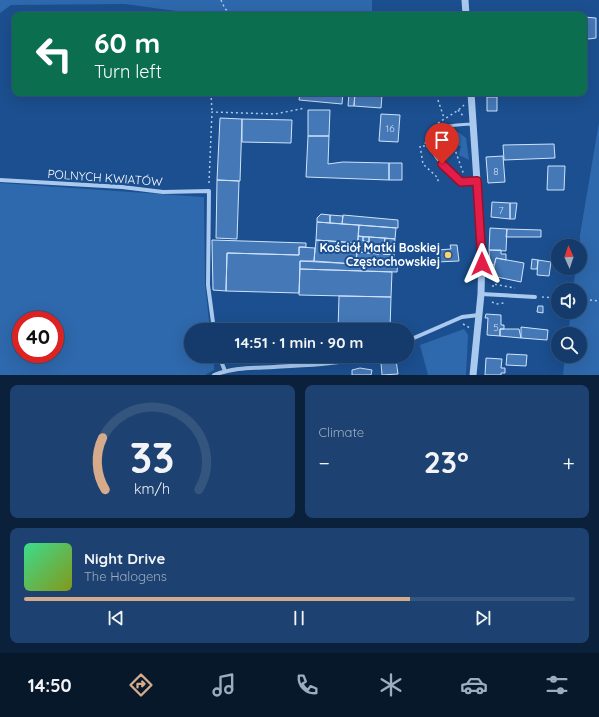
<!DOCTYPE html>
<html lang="en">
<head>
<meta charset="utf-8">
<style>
	:root { --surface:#143b6b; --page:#1d4271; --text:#f1f3f6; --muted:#9dadc1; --line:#33557e; --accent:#d6ab8b }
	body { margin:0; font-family:Quicksand,sans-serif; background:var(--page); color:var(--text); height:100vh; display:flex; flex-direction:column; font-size:15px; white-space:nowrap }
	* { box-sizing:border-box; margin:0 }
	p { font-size:13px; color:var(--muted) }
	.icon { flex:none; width:22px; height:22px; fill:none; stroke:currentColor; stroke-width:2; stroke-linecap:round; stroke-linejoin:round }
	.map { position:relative; height:375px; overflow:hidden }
	.details { display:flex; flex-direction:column; gap:10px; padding:10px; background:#0b203b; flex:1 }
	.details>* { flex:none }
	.guide { position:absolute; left:12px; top:12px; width:575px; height:84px; border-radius:8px; box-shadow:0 4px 16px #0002,0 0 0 1px var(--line); background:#0b6e4f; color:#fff; overflow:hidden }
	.needle { width:26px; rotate:357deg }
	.fabs { position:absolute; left:551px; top:239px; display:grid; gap:8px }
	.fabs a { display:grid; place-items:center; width:36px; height:36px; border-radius:50%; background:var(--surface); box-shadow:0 4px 16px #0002,0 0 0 1px var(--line); font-size:20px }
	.speed { position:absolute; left:12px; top:311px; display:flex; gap:8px; font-size:20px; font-weight:700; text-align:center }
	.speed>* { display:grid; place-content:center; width:52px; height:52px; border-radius:50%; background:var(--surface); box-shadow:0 4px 16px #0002,0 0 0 1px var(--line); line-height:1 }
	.speed .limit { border:6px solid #d22; background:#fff; color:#111 }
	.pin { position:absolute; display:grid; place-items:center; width:34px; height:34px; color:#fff; margin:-41px -17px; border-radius:50% 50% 50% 0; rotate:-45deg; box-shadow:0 0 4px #0007 }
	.pin .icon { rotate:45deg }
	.me { position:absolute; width:44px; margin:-22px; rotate:0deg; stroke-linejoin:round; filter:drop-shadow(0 0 3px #0008) }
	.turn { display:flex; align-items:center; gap:14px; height:84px; padding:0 16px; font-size:18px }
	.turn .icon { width:52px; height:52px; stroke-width:2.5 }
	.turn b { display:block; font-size:28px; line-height:34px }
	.big { font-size:30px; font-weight:700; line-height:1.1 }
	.details .card { flex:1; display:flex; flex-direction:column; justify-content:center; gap:6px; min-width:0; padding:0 14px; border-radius:8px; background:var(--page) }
	.details .dial { align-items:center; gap:0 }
	.dial svg { height:104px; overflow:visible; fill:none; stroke:var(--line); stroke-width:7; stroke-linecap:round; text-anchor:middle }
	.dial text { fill:var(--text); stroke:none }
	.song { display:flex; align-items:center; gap:12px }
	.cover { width:48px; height:48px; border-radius:6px; background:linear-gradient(135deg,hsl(150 70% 55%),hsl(70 70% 35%)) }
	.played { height:4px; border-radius:2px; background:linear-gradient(90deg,var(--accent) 70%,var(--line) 70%) }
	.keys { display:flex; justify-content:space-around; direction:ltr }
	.heat { display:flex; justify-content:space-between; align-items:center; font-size:22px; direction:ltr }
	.details .tiles { flex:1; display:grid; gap:10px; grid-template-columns:1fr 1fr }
	.card:last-child { grid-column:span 2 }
	.trip { position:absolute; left:184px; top:323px; width:230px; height:40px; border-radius:20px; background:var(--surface); box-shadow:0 4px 16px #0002,0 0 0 1px var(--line); font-weight:700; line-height:40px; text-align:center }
	.tab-bar { display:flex; height:64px; justify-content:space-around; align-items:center; background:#08182b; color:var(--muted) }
	.tab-bar .icon { width:28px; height:28px }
	.tab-bar .selected { color:var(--accent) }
	.tab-bar b { font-size:18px; color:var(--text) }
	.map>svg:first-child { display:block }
	.green { fill:#2e69ad; fill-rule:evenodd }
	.building { fill:#4478b7; stroke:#cfe3fa }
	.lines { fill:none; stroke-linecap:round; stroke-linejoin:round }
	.path { stroke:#a9c9ee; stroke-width:1.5; stroke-dasharray:2 3; stroke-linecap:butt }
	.service { stroke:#a9c9ee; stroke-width:3 }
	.minor { stroke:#a9c9ee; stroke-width:4 }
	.tertiary { stroke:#a9c9ee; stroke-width:7 }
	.route-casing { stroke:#92132f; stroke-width:10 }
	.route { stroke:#e11d48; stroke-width:7 }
	.poi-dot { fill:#ffd166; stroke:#1b4f8f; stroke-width:1.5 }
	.labels { text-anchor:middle; stroke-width:4; stroke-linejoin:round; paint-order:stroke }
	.number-label { font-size:10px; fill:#d0dded }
	.street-label { font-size:12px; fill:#fff; stroke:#1b4f8f }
	.poi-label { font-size:12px; font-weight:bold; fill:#fff; stroke:#1b4f8f; text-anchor:end }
</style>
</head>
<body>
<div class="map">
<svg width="599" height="375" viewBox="0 0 599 375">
	<rect width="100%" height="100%" fill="#1b4f8f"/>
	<path class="green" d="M0 0H372V14L205 15 125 4 11 5 0 13Z
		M599 122V375H563L565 356H580V334H568L571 312H580V290H573L576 268H580V235Z
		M451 132H458L466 138 469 160 459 155 461 146 455 145Z
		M0 183 204 197 205 284 210 330H191V356H214V370L205 375H0ZM21 320H55V354H21Z
		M464 329 468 335 466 375H428L420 345Z"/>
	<path class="building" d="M584 17 596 18V38L589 39 584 37Z
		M300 93H343L342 104 299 100Z
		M349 93H355L354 106H348Z
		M355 93 382 95 381 108 354 106Z
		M487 97H497V111H487Z
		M308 110H330L329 136H308Z
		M381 114 400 115 398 142 379 141Z
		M220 118 242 119 240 181 217 180Z
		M242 119 292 120 291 143 242 142Z
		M308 136H329L328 164 343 162 389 163V180L306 177Z
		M554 144 555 158 504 160 503 145Z
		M503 156 505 182 488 183 486 157Z
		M389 163H402V180H389Z
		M548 166H565L564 190H547Z
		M217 180 239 181 237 239 216 238Z
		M492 202 510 203V219L491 217Z
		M510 203H517L515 219H510Z
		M321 214 330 215V223L317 222V218Z
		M330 215 343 216 342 224 330 223Z
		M343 215 398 220V228L342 224Z
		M317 222 359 225 358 243 316 240Z
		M359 225 396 228 395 239 358 236Z
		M490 228 507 229 506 251 489 250Z
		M507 229 541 230V237H506Z
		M358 236 363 237V241L369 242V237L385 238 384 245H381L379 254 357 252Z
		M363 237H369V242L363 241Z
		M385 238 395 239 394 255 383 254V251H380L381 245H384Z
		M212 240 306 243V247H299V255L227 253 226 291 213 290Z
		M316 240 358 243 356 264 314 261Z
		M450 245H457L459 261 437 262V250L451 249Z
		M299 247 315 248 314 261H300L299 293 226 291 227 253 299 255Z
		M489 250H501V254H506V260L496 258 494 265 490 264Z
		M379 251H383V254L394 255V262L356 261 357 252 379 254Z
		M496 258 524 263 521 282 492 276Z
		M532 259 538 260 537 269H531Z
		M538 260 551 262 549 276 537 275Z
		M300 261 356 264V261H398L397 272 300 269Z
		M300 269 392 272 391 297 299 295Z
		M339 296 391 297 390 330H338Z
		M538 306H543V313L537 312Z
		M486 314 501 315V325H504V329H500V336L487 335 488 318H485Z
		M521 327 548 330 547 340 521 338Z
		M500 329H519L521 338 500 336Z
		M507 354 527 355 526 366 506 365Z
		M486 358 502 359 501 368H505V373H501V375H485Z
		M396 360 398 374 382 375 381 363Z
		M360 368 372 370 371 375H352V370Z"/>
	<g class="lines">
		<path class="path" d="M221 0 225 9 237 15
			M224 15H235
			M211 93 212 112
			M438 100 444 118
			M458 110 464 117
			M449 133 464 175
			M425 146H420L423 164 438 178V182
			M428 146H425C427 122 449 120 464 105
			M439 146H454
			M209 183 212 112 275 114 305 108
			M493 287V284L515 288
			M542 297 558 298
			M580 299 599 301
			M492 302 496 304 504 303
			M463 324 470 328"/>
		<path class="service" d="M473 124C458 125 438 123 434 142 432 147 433 152 436 157 442 166 453 174 461 182L477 181"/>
		<path class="minor" d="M0 180 122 187 163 192 209 191 208 285 214 330
			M481 294 535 297
			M407 341 462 317 479 315
			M219 356 225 371
			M214 375C234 367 253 368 274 367 306 365 336 365 366 356"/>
		<path class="tertiary" d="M465 0 466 15
			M471 93 482 255 481 294 473 375"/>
	</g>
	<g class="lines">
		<g class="route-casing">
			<path id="route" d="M442 164 461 182 477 181 482 264"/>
		</g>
		<use href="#route" class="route"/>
	</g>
	<circle class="poi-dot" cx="448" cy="255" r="4"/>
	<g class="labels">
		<g class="number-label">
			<text x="390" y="132">16</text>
			<text x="496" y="175">8</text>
			<text x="501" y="214">7</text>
			<text x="496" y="331">5</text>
		</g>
		<g class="street-label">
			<text transform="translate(105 178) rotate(4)" y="4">POLNYCH KWIATÓW</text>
		</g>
		<g class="poi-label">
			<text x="440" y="252">Kościół Matki Boskiej<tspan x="440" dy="14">Częstochowskiej</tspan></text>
		</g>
	</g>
</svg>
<div class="fabs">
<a><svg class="needle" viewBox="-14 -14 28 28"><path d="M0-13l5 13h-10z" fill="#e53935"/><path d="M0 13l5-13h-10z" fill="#9dadc1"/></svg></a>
<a><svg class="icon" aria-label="sound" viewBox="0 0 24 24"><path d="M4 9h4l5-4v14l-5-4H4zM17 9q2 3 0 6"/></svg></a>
<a><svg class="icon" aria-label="search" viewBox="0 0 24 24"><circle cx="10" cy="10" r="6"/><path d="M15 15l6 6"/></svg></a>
</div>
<div class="speed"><div class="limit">40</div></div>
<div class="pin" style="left:442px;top:164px;background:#d93025"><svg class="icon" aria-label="arrive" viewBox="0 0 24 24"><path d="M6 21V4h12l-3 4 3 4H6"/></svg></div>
<svg class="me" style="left:482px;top:264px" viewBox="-20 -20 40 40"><path d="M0-17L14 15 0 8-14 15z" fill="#e11d48" stroke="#fff" stroke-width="4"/></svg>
<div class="trip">14:51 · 1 min · 90 m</div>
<div class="guide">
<div class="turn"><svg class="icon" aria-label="left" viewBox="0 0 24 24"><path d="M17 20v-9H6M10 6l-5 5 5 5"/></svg><div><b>60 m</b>Turn left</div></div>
</div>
</div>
<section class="details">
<div class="tiles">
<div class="card dial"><svg viewBox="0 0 100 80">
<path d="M14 69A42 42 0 1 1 86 69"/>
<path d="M14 69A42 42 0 0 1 12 29" stroke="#d6ab8b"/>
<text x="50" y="56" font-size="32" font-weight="700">33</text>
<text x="50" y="72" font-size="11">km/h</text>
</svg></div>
<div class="card"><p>Climate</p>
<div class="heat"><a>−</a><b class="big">23°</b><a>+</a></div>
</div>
<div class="card">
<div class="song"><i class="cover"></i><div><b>Night Drive</b><p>The Halogens</p></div></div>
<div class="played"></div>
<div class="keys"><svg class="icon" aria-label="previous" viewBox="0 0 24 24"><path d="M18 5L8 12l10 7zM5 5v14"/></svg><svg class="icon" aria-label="pause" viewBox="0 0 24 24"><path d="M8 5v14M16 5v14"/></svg><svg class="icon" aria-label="next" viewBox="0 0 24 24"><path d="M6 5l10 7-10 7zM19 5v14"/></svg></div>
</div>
</div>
</section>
<nav class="tab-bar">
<b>14:50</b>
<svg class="icon selected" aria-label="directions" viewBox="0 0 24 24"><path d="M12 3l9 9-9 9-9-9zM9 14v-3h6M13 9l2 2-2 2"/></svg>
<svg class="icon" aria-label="music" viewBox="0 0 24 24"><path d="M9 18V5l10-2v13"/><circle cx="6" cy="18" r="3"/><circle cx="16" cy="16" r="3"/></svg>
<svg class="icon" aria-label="phone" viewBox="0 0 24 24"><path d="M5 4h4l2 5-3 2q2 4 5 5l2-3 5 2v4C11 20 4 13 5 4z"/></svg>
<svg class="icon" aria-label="climate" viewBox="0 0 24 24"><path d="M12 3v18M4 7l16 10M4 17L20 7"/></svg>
<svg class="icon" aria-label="car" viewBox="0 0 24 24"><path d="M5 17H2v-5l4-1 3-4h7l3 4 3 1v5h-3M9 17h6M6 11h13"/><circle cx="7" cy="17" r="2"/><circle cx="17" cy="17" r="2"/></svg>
<svg class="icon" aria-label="filters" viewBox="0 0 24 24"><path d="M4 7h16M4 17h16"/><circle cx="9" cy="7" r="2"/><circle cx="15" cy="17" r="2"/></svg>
</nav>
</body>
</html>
